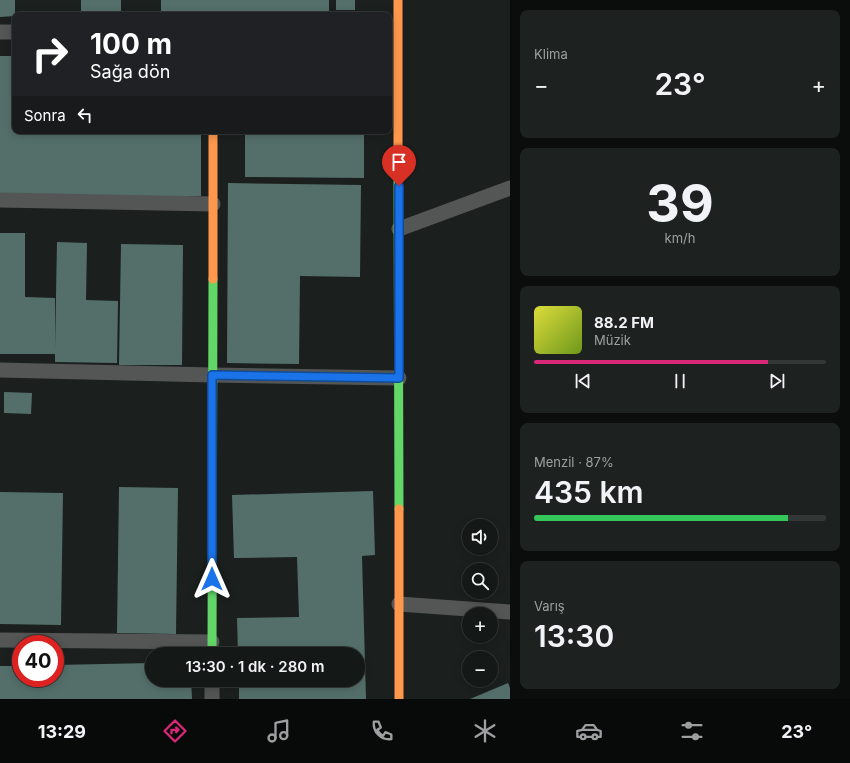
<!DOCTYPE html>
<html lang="tr">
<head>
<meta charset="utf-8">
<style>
	:root { --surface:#141816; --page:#1d211f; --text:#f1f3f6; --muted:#9da0a1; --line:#333735; --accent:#db2777 }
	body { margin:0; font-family:Inter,sans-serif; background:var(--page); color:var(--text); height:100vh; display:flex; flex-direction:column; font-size:15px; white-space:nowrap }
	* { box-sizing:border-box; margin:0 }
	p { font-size:13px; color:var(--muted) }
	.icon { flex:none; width:22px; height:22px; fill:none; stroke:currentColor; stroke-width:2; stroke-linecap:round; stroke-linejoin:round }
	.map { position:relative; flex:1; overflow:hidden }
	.panel { display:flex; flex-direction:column; gap:10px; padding:10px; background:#0b0d0c; width:340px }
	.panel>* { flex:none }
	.hud { position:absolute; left:12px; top:12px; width:380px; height:122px; border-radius:8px; box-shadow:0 2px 10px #0003,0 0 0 1px var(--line); background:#202124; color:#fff; overflow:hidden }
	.buttons { position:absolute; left:462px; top:519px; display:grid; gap:8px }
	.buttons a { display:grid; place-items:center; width:36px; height:36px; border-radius:50%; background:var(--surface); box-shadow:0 2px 10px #0003,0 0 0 1px var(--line); font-size:20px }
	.speed { position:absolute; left:12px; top:635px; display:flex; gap:8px; font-size:20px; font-weight:700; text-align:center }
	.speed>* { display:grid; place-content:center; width:52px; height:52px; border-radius:50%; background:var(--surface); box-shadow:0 2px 10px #0003,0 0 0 1px var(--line); line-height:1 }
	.speed .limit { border:6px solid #d22; background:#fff; color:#111 }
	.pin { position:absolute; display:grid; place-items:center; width:34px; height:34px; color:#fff; margin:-41px -17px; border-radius:50% 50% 50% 0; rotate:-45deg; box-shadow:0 0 4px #0007 }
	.pin .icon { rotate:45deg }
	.me { position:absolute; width:44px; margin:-22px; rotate:0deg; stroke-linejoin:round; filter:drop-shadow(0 0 3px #0008) }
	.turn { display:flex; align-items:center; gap:14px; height:84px; padding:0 12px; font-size:18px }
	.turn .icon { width:52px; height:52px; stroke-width:2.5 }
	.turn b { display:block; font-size:28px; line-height:34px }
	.then { display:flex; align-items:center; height:38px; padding:0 12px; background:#0003; gap:8px; font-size:15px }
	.big { font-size:30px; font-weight:600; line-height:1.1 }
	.panel .card { flex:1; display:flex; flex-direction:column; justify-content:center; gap:6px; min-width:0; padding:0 14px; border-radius:8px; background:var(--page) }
	.panel .dial { align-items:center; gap:0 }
	.dial b { font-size:52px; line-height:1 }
	.song { display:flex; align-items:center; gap:12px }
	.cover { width:48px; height:48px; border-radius:6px; background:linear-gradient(135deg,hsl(60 70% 55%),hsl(80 70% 35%)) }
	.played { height:4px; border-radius:2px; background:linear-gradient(90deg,var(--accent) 80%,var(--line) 80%) }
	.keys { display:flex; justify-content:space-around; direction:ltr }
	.heat { display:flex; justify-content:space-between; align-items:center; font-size:22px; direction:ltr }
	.charge { height:6px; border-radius:3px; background:linear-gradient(90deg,#34c759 87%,var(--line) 0) }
	.trip { position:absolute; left:145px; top:647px; width:220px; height:40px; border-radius:20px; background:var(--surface); box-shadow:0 2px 10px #0003,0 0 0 1px var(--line); font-weight:600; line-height:40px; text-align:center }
	.tab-bar { display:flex; height:64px; justify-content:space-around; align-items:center; background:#080a09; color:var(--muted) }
	.tab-bar .icon { width:28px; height:28px }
	.tab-bar .active { color:var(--accent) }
	.tab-bar b { font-size:18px; color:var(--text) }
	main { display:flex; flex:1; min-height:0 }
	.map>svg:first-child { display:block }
	.building { fill:#546f6a }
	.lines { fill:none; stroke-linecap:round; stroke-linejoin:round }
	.street { stroke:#535655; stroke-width:15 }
	.fast { stroke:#63d668; stroke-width:9 }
	.slow { stroke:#ff974d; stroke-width:9 }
	.route-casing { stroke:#114b97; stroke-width:10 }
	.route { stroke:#1a73e8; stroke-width:7 }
</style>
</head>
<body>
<main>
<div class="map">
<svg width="510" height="699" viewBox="0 0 510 699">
	<rect width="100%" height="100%" fill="#1b201e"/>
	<path class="building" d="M0 0H15V16L0 17Z
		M81 0H121V15H81Z
		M161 0H329V15H161Z
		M336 0H355V10H336Z
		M0 56H15V131H201V196H0Z
		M245 131H364V178L245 177Z
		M228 183 361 185 360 277 300 276 299 364 227 363Z
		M0 233H25V297L55 298V349L57 242 87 243 86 300 118 301 117 363 55 362V354H0Z
		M121 244 183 245 182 365H119Z
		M4 392 32 393 31 414 4 413Z
		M119 487 178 488 176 634 117 633Z
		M373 491 375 555 362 556 366 699H239V680H358V654H238L237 618 299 617 297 557 234 558 232 495Z
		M0 492 63 493 61 625 0 624Z
		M152 663V680H191L192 699H0V666H21V678H55V665Z
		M508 683 510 688V699H470Z"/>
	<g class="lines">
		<path class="street" d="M0 32H15
			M0 200 213 204
			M399 229 510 188
			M0 370 212 375 399 378
			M399 604 510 612
			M0 640 212 642
			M212 699V680"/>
		<path class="fast" d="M398 174 399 509
			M212 654 213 279"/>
		<path class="slow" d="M398 0V174
			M213 279V131
			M399 509V699"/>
	</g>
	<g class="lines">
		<g class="route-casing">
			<path id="route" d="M212 579V375L399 378V186"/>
		</g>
		<use href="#route" class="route"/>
	</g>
</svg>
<div class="buttons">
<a><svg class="icon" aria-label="sound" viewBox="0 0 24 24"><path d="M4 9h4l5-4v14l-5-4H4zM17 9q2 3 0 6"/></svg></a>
<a><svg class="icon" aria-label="search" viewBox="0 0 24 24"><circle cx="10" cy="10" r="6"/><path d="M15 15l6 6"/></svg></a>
<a>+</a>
<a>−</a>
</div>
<div class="speed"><div class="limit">40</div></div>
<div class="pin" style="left:399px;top:186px;background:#d93025"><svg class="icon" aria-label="arrive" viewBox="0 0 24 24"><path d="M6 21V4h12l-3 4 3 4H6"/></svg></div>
<svg class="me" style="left:212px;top:579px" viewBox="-20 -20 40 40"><path d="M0-17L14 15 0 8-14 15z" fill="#1a73e8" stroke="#fff" stroke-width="4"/></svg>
<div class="trip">13:30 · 1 dk · 280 m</div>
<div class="hud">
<div class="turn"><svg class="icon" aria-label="right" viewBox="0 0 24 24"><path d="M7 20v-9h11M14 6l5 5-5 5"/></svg><div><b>100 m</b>Sağa dön</div></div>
<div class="then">Sonra<svg class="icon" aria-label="left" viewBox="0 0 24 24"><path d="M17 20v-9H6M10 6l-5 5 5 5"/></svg></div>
</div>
</div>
<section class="panel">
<div class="card"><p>Klima</p>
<div class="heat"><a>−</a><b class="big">23°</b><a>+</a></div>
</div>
<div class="card dial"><b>39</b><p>km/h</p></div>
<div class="card">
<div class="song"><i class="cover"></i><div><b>88.2 FM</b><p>Müzik</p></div></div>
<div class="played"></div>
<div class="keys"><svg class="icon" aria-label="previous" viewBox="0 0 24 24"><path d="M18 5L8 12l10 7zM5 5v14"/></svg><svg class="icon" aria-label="pause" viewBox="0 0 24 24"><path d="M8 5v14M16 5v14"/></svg><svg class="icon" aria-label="next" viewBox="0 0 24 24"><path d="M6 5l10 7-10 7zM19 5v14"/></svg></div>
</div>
<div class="card"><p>Menzil · 87%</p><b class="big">435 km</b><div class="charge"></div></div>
<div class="card"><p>Varış</p><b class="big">13:30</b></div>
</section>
</main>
<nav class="tab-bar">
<b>13:29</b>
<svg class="icon active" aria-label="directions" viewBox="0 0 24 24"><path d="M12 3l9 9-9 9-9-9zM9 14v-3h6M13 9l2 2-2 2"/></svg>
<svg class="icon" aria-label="music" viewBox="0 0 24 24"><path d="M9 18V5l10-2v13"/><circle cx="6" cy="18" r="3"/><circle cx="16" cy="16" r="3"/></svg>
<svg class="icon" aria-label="phone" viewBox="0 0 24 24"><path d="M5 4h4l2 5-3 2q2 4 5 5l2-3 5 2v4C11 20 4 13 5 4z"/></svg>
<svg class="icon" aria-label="climate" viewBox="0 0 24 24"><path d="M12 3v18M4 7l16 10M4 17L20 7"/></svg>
<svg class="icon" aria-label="car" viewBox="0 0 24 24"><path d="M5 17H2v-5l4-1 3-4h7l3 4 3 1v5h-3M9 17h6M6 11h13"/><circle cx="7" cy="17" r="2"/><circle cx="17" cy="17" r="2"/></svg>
<svg class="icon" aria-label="filters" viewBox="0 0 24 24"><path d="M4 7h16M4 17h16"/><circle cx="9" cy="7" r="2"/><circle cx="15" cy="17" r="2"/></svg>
<b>23°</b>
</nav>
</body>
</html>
